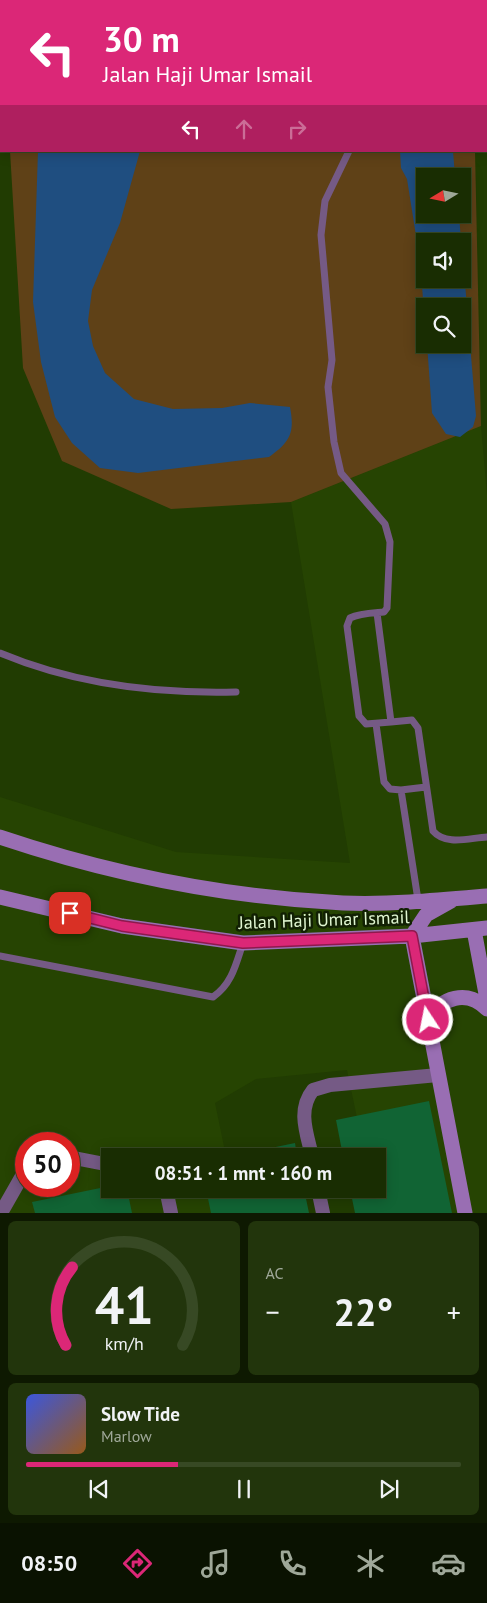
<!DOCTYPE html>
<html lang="id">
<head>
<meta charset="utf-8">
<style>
	:root { --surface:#192d02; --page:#22350c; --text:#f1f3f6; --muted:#9fa899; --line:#374924; --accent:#db2777 }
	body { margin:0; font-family:"PT Sans",sans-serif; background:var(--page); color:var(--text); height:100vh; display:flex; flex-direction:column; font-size:19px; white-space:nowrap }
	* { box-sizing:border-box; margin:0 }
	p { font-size:16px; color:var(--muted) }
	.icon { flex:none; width:28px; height:28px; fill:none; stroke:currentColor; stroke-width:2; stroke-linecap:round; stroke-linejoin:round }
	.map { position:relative; height:1213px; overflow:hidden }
	.panel { display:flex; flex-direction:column; gap:8px; padding:8px; background:#0e1901; flex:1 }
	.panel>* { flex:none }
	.hud { position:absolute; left:0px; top:0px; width:488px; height:152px; box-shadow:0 2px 12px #0003,0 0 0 1px var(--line); background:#db2777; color:#fff; overflow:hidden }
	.needle { width:32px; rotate:260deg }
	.buttons { position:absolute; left:416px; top:168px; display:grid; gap:10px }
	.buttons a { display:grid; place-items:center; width:55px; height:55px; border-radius:0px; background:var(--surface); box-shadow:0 2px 12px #0003,0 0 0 1px var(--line); font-size:25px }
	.speed { position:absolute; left:15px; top:1132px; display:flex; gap:10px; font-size:25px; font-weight:700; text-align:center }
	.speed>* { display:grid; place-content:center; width:65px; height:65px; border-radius:50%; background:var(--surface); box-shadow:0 2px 12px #0003,0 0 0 1px var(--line); line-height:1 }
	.speed .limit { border:8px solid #d22; background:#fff; color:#111 }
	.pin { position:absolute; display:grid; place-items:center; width:42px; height:42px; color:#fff; margin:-21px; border-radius:10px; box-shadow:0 2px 8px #0006 }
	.me { position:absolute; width:55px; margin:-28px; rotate:349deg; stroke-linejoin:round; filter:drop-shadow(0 0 4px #0008) }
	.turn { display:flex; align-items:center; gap:18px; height:105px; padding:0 20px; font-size:22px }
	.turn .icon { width:65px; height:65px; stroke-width:2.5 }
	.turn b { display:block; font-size:35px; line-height:42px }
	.lanes { display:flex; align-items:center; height:48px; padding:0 20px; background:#0003; justify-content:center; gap:25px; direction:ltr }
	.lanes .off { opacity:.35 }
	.big { font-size:38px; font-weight:800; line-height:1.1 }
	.panel .widget { flex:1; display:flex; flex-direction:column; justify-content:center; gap:8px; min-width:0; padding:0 18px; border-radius:8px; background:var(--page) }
	.panel .dial { align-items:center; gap:0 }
	.dial svg { height:130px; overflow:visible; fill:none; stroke:var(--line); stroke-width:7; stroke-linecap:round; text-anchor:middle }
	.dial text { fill:var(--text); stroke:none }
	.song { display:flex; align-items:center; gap:15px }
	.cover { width:60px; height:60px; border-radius:8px; background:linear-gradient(135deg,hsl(230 70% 55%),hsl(30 70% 35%)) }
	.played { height:5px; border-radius:2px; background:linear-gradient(90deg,var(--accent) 35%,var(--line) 35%) }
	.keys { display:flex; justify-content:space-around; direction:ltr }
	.heat { display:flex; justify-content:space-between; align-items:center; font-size:28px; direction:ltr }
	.panel .tiles { flex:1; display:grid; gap:8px; grid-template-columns:1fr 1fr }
	.widget:last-child { grid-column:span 2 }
	.trip { position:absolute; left:101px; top:1148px; width:285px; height:50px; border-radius:0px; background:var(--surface); box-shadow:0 2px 12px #0003,0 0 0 1px var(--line); font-weight:800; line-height:50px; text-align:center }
	.tab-bar { display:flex; height:80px; justify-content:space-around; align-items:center; background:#0a1201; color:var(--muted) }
	.tab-bar .icon { width:35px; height:35px }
	.tab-bar .active { color:var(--accent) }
	.tab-bar b { font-size:22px; color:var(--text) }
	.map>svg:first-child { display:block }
	.built { fill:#264402; fill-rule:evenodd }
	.green { fill:#5f4117; fill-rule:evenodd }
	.water { fill:#1f4e80 }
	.building { fill:#116434 }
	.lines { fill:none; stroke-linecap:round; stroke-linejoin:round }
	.lane { stroke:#755a85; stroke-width:7 }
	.street { stroke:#755a85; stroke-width:14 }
	.secondary { stroke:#996eb3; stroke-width:15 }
	.route-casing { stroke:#8e194d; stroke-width:12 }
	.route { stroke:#db2777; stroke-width:9 }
	.labels { text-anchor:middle; stroke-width:5; stroke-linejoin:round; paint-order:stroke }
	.street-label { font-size:18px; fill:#e0f6d1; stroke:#112003 }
</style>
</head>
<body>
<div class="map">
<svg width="487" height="1213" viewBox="0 0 487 1213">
	<rect width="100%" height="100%" fill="#213c02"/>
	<path class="built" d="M481 426 487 495V1213H377L372 1189H378V1156H365L347 1070 256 1079 215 1103 226 1156H110V1189H233L238 1213H0V797L176 852 350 863 291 502ZM26 1144H69V1186H26Z"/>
	<path class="green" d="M0 0H472V1H1V91Z
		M10 151H475L481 426 291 502 171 509 62 461 23 368ZM425 176H462V214H425ZM425 241H462V279H425ZM425 306H462V344H425Z"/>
	<path class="water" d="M284 0H450L286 1Z
		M38 151H140L120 223 92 290 88 321 93 346 105 373 134 399 173 409 222 408 250 403 290 407C295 433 290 442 269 457L138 473 100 468 72 443 55 417 41 362 33 302Z
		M400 151H453L455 176H425V214H459L461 241H425V279H462L463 259 476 416 473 427 460 437 446 434 432 413 427 344H462V306H425V324L420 261 407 179 401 168Z"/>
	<path class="building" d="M429 1101 452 1213H355L350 1189H378V1156H343L336 1120Z
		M295 1143 297 1156H237V1155Z
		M110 1186V1189H127L132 1213H35L32 1202Z
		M206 1189H304L309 1213H211Z"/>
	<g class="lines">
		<path class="lane" d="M355 1V0
			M349 151 325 201 321 235 332 360 328 387 334 442 341 473 385 524 390 542 387 608 384 612C373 613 360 613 350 618L347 626 359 716 366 724 391 722 377 613
			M0 653C74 684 156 694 236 692
			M391 722 412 720 418 728 433 831C446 846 469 838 487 837
			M376 724 384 782 390 789 401 790 418 900
			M401 790 426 787
			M0 956 213 997C232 984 236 964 243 943"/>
		<path class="street" d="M312 1156C307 1134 297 1110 313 1090L330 1085 438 1075
			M69 1157 110 1165
			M166 1189 171 1213
			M318 1189 323 1213
			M1 1213 26 1169"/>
		<path class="secondary" d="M0 837C110 874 226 897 343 903 389 905 441 900 487 896
			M0 897 122 926 243 943 412 936 487 928
			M451 901 426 915 412 936 465 1213
			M474 930 487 999
			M428 1020C441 997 467 989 487 1009"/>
	</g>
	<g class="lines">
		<g class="route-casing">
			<path id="route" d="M70 913 122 926 243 943 412 936 428 1020"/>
		</g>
		<use href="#route" class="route"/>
	</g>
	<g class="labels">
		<g class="street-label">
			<text transform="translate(324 920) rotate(-2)" y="6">Jalan Haji Umar Ismail</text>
		</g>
	</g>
</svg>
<div class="buttons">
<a><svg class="needle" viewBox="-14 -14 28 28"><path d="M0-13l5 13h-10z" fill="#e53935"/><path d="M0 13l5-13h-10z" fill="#9fa899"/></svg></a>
<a><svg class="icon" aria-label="sound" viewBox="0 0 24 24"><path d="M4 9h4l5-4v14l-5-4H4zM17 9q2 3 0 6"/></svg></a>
<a><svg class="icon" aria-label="search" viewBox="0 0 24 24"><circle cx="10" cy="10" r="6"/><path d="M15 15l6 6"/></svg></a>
</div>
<div class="speed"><div class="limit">50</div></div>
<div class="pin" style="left:70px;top:913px;background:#d93025"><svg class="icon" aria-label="arrive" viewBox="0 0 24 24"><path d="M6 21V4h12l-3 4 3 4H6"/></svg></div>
<svg class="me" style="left:428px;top:1020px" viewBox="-20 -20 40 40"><circle r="17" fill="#db2777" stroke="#fff" stroke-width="3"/><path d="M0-11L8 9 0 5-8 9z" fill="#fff"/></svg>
<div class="trip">08:51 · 1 mnt · 160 m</div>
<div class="hud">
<div class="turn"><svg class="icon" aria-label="left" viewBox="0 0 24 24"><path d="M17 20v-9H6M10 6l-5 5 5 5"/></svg><div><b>30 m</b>Jalan Haji Umar Ismail</div></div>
<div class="lanes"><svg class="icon" aria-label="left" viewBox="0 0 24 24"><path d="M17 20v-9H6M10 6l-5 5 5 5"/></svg><svg class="icon off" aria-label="ahead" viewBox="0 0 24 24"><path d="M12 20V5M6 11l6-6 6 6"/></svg><svg class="icon off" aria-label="right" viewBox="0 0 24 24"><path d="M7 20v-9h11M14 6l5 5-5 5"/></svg></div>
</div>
</div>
<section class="panel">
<div class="tiles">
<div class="widget dial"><svg viewBox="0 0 100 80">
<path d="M14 69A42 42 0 1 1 86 69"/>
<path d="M14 69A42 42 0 0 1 18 21" stroke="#db2777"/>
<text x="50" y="56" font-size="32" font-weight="700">41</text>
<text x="50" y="72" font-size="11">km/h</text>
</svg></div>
<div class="widget"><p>AC</p>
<div class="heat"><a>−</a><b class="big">22°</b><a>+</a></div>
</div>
<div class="widget">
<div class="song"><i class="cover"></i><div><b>Slow Tide</b><p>Marlow</p></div></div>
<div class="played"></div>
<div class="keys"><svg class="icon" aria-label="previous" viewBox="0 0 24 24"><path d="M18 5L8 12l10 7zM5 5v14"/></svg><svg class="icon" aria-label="pause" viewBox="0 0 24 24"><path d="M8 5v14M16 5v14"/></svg><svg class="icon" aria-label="next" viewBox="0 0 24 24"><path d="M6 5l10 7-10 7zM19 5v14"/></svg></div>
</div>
</div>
</section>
<nav class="tab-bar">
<b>08:50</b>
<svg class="icon active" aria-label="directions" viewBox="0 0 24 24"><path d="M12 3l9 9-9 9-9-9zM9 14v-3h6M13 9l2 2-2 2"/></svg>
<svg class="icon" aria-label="music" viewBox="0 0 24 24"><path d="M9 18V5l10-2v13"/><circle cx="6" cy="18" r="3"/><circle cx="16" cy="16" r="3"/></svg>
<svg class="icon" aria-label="phone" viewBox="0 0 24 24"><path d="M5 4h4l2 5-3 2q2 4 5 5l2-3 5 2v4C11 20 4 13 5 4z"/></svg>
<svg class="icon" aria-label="climate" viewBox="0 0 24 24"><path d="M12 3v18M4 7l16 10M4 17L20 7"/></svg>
<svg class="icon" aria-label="car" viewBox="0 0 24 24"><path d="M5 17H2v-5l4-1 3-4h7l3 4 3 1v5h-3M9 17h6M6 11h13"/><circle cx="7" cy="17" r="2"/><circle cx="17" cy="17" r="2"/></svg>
</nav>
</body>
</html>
